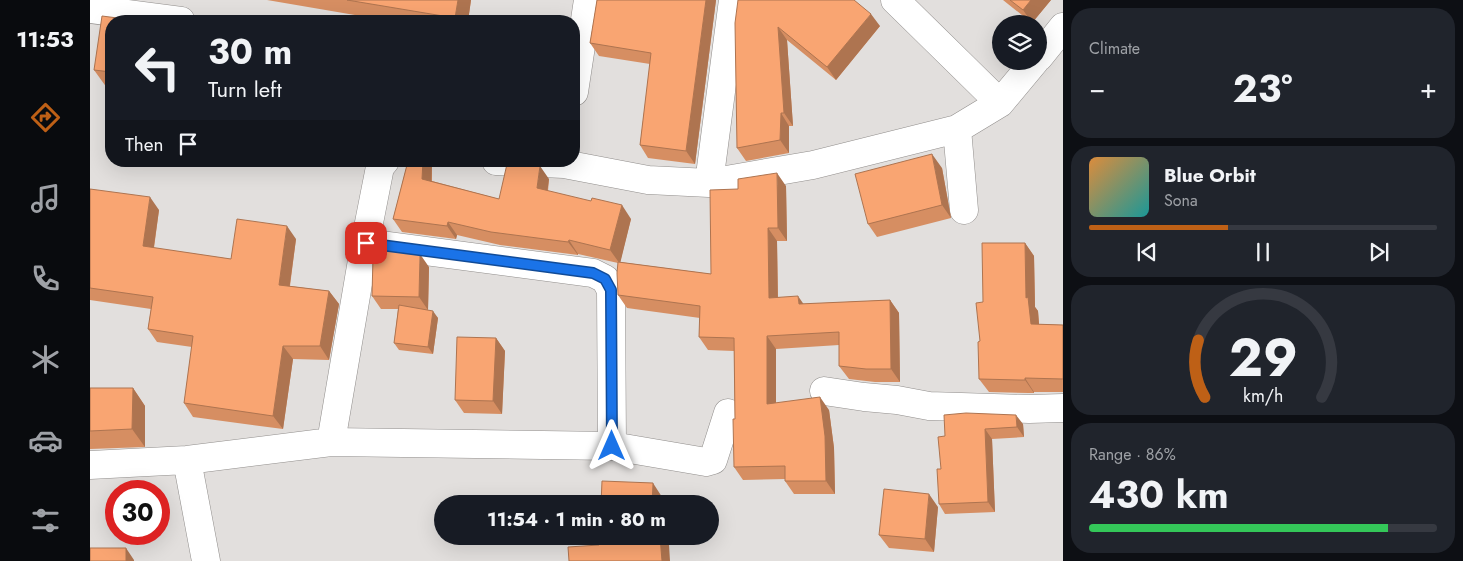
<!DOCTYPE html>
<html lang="en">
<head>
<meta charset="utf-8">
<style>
	:root { --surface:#171b24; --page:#20242c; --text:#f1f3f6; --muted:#9ea1a6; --line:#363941; --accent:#be6016 }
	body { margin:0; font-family:Jost,sans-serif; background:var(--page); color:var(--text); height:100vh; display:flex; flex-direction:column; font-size:19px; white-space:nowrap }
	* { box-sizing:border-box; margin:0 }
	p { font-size:16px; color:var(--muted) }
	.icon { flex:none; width:28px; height:28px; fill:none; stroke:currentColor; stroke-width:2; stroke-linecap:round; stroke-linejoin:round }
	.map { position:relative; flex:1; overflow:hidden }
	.side { display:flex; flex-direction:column; gap:8px; padding:8px; background:#0d0f14; width:400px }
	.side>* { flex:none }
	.hud { position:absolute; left:15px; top:15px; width:475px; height:152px; border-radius:20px; box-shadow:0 5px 20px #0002; background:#171b24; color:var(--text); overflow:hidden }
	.buttons { position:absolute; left:902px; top:15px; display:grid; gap:10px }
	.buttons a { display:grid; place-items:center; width:55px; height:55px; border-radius:50%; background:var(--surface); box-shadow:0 5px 20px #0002; font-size:25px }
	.speed { position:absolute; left:15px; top:480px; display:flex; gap:10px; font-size:25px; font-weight:700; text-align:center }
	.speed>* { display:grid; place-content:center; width:65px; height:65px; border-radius:50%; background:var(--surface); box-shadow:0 5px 20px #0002; line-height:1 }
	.speed .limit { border:8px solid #d22; background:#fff; color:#111 }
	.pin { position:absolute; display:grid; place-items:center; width:42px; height:42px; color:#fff; margin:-21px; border-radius:10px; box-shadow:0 2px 8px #0006 }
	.me { position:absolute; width:55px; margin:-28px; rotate:0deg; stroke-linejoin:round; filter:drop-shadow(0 0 4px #0008) }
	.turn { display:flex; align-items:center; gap:18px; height:105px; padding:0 20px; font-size:22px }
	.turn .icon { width:65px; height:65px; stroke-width:2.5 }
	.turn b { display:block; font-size:35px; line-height:42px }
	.then { display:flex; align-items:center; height:48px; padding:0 20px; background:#0003; gap:10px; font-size:19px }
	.big { font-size:38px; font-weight:700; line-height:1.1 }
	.side .card { flex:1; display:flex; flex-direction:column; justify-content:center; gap:8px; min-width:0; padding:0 18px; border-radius:20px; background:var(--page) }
	.side .dial { align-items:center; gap:0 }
	.dial svg { height:130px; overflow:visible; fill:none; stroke:var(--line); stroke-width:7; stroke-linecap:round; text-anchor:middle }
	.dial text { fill:var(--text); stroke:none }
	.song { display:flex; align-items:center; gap:15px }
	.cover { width:60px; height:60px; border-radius:8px; background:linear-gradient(135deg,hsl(30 70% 55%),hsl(180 70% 35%)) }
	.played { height:5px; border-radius:2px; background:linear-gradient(90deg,var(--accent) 40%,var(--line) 40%) }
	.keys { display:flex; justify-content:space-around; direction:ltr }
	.heat { display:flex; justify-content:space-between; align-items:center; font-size:28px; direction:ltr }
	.charge { height:8px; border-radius:4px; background:linear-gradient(90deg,#34c759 86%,var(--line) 0) }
	.trip { position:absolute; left:344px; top:495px; width:285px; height:50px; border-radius:25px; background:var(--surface); box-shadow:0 5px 20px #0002; font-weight:700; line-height:50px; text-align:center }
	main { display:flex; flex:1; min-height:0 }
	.tab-bar { display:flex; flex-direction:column; width:90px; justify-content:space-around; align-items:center; background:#090b0e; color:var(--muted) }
	.tab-bar .icon { width:35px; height:35px }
	.tab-bar .on { color:var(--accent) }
	.tab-bar b { font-size:22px; color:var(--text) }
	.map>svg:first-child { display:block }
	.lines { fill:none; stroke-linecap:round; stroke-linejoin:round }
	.street-casing { stroke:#918e8c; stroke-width:29 }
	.street { stroke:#fff; stroke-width:28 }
	.wall { fill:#d68e62 }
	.shaded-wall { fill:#ae7450 }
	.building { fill:#f9a572; stroke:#ae7450 }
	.route-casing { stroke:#114b97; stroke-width:12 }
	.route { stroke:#1a73e8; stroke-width:9 }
</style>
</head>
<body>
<main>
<nav class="tab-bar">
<b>11:53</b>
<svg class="icon on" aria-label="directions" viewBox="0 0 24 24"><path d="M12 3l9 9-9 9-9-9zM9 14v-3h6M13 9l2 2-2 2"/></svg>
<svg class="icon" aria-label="music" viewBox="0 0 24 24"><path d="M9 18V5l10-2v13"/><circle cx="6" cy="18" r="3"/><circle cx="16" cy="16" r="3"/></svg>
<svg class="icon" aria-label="phone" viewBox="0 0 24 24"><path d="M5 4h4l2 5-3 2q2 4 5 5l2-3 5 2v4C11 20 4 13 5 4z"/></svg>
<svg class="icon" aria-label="climate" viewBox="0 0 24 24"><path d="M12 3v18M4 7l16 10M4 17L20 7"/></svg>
<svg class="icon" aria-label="car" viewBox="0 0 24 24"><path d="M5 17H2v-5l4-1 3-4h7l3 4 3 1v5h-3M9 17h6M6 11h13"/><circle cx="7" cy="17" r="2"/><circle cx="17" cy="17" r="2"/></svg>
<svg class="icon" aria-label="filters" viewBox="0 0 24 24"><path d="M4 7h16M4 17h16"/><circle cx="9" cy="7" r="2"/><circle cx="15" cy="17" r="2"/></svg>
</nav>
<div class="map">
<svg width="973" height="561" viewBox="0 0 973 561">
	<rect width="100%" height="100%" fill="#e2dfdd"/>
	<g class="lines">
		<g class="street-casing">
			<path id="street" d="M805 0 910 103
				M0 9 91 21
				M949 57 973 27
				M484 92 498 0
				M867 129 874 210
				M406 161 474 164
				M475 161 474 164 558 180 619 183 723 165 867 129 910 103 945 61
				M619 183 643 0
				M275 243 290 167 295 161
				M734 391 774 397 807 400 839 406 939 409 973 408
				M522 446 616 462 623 460 638 413
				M97 460 116 561
				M0 465 97 460 241 442 522 446 521 290 515 279 503 273 275 243 241 442"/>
		</g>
		<use href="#street" class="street"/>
	</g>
	<path class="wall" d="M177 0H381L378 21H300Z
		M507 0H626L605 164 558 158 550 145 560 64 509 56 500 43Z
		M648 0 790 26 746 80 697 40 703 126H699V153L656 161 647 148Z
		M913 0H961L942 23Z
		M21 21V89L17 88 4 70Z
		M318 161H342V181L409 199 459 179 458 191 541 219 530 262 621 274 648 189 696 186 697 241H687L688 297 714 304 800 300 809 313 810 382H785L759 379 749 366V345L686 349V403L739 410 744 448 745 494H704L695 481V479L653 480 644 467 645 419 644 351 618 350 609 337 610 318 537 308 528 295V263L488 254V255L410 245 367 235 366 239 312 232 303 219Z
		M852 168 861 218 787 237 778 224Z
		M0 189 69 210 64 248 141 259 206 239 200 286 239 291 249 304 239 360 203 359 193 429 103 417 94 403 102 347 67 342 58 329 61 309 0 300Z
		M935 243 944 256 945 307 948 311 949 324 973 325V392H944V393H939L899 392 889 379 890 341 893 302Z
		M339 267 338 310 348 318 343 354 309 350 304 343 308 309H291L282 296Z
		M406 338 415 351 412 414 374 413 365 400Z
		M0 388H43L55 406V447L0 449Z
		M876 413 933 424 934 437 902 439 905 512 855 514 849 504 851 469 855 436Z
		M848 507 844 552 799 548 789 535Z"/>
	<path class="shaded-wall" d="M368 0H381L378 21H366L365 18Z
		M616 0H626L605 164 596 151Z
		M941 0H961L942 23 933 10Z
		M781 14 790 26 746 80 737 67Z
		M688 27 697 40 703 126 694 113Z
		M691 113 699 126V153L690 140Z
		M842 154 852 168 861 218 852 205Z
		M333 161H342L341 192 332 179Z
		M450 166 459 179 456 201 447 188Z
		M687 173 696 186 697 241 688 228Z
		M60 197 69 210 62 260 53 246Z
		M532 205 541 219 530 264 520 250Z
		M358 222 367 235 366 239 357 226Z
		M197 226 206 239 198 298 189 285Z
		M678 228 687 241 688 311 679 298Z
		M479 240 488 254V255L478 242Z
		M935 243 944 256 945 307 948 311 950 337 941 324 936 298Z
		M330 254 339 267 338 310 329 297Z
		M239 291 249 304 239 360 230 346Z
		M708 296 717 309 709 304Z
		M800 300 809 313 810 382 801 369Z
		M343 311 348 318 343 354 338 347Z
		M677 336 686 349V417L677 404Z
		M406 338 415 351 412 414 403 401Z
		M193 346 203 359 193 429 183 416Z
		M935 378 944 392V393L935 380Z
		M43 388 55 406V447L42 429Z
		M730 397 739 410 744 448 745 494 736 481Z
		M926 415 933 424 934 437 927 427Z
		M895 429 902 439 905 512 898 502Z
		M563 483 572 497V504H562Z
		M839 494 848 507 844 552 835 539Z
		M563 536H572L579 545 580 561H572Z
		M36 548 44 560V561H36Z"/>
	<path class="building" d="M257 0H368L365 18Z
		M507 0H616L596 151 550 145 561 53 500 43Z
		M648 0H764L781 14 737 67 688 27 694 113H691L690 140 647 148 645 23Z
		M920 0H941L933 10Z
		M12 16 51 21H21V72L4 70Z
		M842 154 852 205 778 224 765 174Z
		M318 161H333L332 179 409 199 417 164 450 166 447 188 501 201 502 198 532 205 520 250 479 240 478 242 401 232 358 222 357 226 303 219Z
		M687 173 688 228H678L679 298 708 296 709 304 800 300 801 369H776L749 366V332L677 336V404L730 397 735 436 736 481H695V466L644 467 643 419H645L644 338 609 337 610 306 528 295 527 273 528 262 621 274 620 190 648 189V179Z
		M0 189 60 197 53 246 141 259 147 219 197 226 189 285 239 291 230 346H193L183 416 94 403 103 336 58 329 63 297 0 288Z
		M892 243H935L936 298 938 297 941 324 973 325V379L935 378V380H930L889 379 888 342 890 341 886 303 893 302Z
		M295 249 330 254 329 297 282 296 283 257H293Z
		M309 305 343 311 338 347 304 343Z
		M367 337 406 338 403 401 365 400Z
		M0 388H43L42 429 0 431Z
		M876 413 926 415 927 427 895 429 898 502 849 504 847 469H851L848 437 855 436 854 415Z
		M512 481 563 483 562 504H511Z
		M794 489 839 494 835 539 789 535Z
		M510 536H570L572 561H479L478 547 509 545Z
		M0 548H36V561H0Z"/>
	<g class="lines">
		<g class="route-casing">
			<path id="route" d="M276 243 503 273 515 279 521 290 522 446"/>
		</g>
		<use href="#route" class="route"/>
	</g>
</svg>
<div class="buttons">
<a><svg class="icon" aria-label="layers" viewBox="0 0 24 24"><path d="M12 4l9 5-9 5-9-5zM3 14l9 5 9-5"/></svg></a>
</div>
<div class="speed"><div class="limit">30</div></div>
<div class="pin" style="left:276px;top:243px;background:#d93025"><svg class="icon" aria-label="arrive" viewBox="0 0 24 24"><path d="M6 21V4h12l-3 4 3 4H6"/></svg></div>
<svg class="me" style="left:522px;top:446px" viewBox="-20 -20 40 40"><path d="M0-17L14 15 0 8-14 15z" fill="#1a73e8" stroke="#fff" stroke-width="4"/></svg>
<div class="trip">11:54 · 1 min · 80 m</div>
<div class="hud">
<div class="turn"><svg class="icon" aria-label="left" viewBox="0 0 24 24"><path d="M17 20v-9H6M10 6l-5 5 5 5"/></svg><div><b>30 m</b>Turn left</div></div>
<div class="then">Then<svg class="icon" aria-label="arrive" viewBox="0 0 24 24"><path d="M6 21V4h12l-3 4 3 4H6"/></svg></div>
</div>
</div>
<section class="side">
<div class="card"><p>Climate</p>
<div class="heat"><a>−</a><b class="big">23°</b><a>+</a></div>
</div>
<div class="card">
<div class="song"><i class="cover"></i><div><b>Blue Orbit</b><p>Sona</p></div></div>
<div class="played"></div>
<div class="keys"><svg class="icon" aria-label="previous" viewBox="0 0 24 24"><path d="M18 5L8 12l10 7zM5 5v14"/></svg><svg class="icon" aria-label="pause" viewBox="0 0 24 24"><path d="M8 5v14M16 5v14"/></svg><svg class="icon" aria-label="next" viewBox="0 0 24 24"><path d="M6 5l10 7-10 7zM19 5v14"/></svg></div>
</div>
<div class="card dial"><svg viewBox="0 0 100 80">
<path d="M14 69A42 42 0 1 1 86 69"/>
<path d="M14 69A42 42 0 0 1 10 34" stroke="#be6016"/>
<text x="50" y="56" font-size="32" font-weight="700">29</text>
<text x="50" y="72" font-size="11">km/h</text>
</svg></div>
<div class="card"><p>Range · 86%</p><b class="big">430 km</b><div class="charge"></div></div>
</section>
</main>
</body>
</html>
